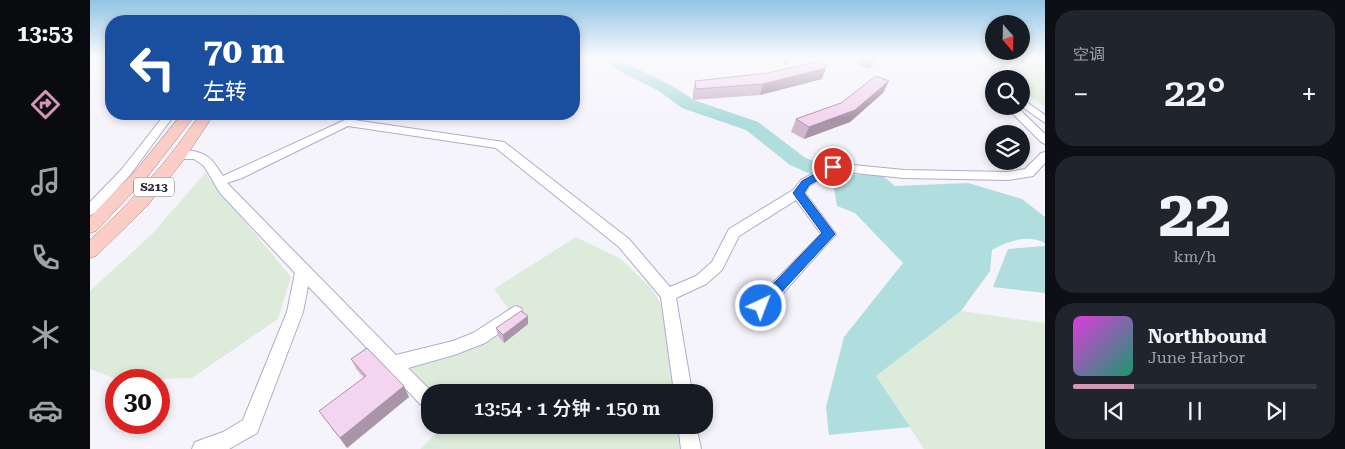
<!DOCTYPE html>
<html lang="zh">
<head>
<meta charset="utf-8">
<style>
	:root { --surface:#171b24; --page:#20242c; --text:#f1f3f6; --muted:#9ea1a6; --line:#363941; --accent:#d396b5 }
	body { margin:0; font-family:"Roboto Serif","Noto Sans SC",serif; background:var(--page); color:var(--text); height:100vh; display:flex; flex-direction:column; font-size:19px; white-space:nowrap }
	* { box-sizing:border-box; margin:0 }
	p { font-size:16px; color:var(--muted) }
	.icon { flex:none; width:28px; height:28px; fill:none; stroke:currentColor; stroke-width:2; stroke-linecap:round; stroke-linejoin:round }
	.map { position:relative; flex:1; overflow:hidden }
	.drawer { display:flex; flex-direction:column; gap:10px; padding:10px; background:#0d0f14; width:300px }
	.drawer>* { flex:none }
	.guide { position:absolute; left:15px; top:15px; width:475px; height:105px; border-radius:20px; box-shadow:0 2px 8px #0003; background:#1a4fa0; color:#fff; overflow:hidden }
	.needle { width:32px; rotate:160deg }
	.fabs { position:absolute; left:895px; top:15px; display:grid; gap:10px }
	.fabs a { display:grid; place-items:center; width:45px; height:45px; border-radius:50%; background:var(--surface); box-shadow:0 2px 8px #0003; font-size:25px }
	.speed { position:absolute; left:15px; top:369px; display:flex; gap:10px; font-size:25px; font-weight:700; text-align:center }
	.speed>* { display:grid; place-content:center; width:65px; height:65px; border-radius:50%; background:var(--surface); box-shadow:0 2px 8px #0003; line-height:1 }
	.speed .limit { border:8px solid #d22; background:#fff; color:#111 }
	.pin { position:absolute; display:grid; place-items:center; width:42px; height:42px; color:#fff; margin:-21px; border:2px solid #fff; border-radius:50%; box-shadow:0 1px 5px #0007 }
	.me { position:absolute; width:55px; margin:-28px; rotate:43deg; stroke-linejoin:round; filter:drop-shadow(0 0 4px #0008) }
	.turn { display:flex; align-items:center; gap:18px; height:105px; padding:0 15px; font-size:22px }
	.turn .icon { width:65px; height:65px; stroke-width:2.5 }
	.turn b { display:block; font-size:35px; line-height:42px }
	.big { font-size:38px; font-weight:600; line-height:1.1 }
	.drawer .card { flex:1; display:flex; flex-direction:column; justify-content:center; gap:8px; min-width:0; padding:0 18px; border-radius:20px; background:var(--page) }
	.drawer .dial { align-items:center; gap:0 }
	.dial b { font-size:65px; line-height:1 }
	.song { display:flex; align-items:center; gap:15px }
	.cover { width:60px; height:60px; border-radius:8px; background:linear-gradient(135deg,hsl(300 70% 55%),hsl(160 70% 35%)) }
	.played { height:5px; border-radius:2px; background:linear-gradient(90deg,var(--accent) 25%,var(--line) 25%) }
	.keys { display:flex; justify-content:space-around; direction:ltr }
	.heat { display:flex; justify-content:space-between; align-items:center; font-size:28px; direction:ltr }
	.trip { position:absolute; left:331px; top:384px; width:292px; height:50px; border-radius:20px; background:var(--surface); box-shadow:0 2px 8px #0003; font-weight:600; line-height:50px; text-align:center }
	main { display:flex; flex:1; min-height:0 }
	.tab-bar { display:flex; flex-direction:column; width:90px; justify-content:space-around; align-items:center; background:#090b0e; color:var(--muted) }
	.tab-bar .icon { width:35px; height:35px }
	.tab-bar .selected { color:var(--accent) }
	.tab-bar b { font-size:22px; color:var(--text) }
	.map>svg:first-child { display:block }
	.green { fill:#ddecda }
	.water { fill:#b0dddd }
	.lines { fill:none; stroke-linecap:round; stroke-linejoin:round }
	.river { fill:#b0dddd; fill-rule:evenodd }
	.minor-casing { stroke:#b1acce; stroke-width:2 }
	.major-casing { stroke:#b07f7b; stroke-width:1 }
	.minor { fill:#fff; fill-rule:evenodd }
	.major { fill:#facec6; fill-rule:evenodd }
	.wall { fill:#d1b7ce }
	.shaded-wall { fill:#aa95a8 }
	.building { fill:#f3d5f0; stroke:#aa95a8 }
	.route { fill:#1a73e8; stroke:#114b97 }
	.labels { text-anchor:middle; stroke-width:5; stroke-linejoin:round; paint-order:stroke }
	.shield { fill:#fff; stroke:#6b6972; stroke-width:1 }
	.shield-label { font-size:12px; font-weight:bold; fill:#2b2936 }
</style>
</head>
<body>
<main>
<nav class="tab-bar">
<b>13:53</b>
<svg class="icon selected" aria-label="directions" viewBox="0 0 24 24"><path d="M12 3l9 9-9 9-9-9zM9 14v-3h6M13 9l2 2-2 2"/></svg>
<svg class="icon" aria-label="music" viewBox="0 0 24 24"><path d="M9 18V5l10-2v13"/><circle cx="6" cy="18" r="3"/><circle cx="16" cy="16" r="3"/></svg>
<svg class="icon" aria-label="phone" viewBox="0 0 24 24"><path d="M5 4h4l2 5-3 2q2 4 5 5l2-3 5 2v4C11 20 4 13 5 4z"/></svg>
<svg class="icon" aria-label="climate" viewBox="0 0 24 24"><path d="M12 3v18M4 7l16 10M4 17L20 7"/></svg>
<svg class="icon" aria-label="car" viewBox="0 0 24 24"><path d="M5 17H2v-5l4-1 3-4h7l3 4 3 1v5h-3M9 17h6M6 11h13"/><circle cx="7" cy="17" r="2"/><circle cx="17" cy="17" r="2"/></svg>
</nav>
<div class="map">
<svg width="955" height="449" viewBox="0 0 955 449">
	<rect width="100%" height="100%" fill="#f5f4fb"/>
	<path class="green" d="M879 57H955V107L931 90V79C913 79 889 74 879 57Z
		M115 173 201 277 188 319 102 378 30 380 0 369V291L63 233Z
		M486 237 531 259 558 285 567 297 573 310 583 392H342L320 369 420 311 404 289Z
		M871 311 955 323V449H834L786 376Z
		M356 425H587L590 449H330Z"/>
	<path class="water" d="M754 170 765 175 789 173 805 186 878 183 932 199 955 217V243C937 234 918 241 902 250L900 271 871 311 786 376 820 427 739 435 736 407 754 337 813 263 765 213 747 206 744 189 732 182Z
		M955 246V293L903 287 918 249Z"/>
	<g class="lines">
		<path class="river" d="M514 57H529L537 64 581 85 604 100 668 122 714 157 748 172 751 177 748 182 741 183 700 165 656 130 592 108 569 91 527 70Z"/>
		<g class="minor-casing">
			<path id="minor" d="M926 57H936L911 79H904V82L901 81V77Z
				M931 98 955 115V123L931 106Z
				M915 106H926L955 134V144L951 142Z
				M75 114H85L40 175 5 213 0 215V202L32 169Z
				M257 119 414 142 539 239 580 287 606 276 622 262 639 229 703 190 711 180 743 163 814 170 918 172 935 169 951 153 955 152V163L943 176 918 180 814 178 745 171 719 186 715 193 746 234 677 311 671 313 665 311 663 306 665 301 731 234 706 200 649 236 632 270 616 284 586 298 602 392H584L571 297 529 247 406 148 258 126 152 178 137 183 306 355 363 341 383 333 425 306 431 308 433 313 431 318 395 343 364 355 318 368 342 392H340V405L336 407 330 404 218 286 213 312 167 433 139 449H102L105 442 133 432 153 420 197 312 205 273 130 193 114 166 104 159H90L84 155C91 147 110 151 118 157 124 161 128 169 133 176Z
				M588 425H606L611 449H591Z"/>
		</g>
		<g class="major-casing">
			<path id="major" d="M92 114H106L58 176 6 231 0 233V217L47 169Z
				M110 114H124L95 158 58 205 6 256 0 258V240C44 199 76 164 110 114Z"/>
		</g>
		<use href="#minor" class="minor"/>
		<use href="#major" class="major"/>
	</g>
	<path class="wall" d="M690 57H700L696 66 690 58Z
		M728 57H745L743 61Z
		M771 57H788L780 69 767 65Z
		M736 68 732 79 670 95 603 100V92L605 81Z
		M799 81 793 93 760 122 714 139 701 132 706 119 751 103Z
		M438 316V324L414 343 408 336 406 328Z
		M261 359 319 397 257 448 229 411 274 378 267 370Z"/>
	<path class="shaded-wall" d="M736 68 732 79 670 95 673 84Z
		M799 81 793 93 760 122 714 139 719 127Z
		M438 316V324L414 343 413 335Z
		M314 386 319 397 257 448 250 438Z"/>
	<path class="building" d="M734 60 736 68 673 84 606 89 605 81 678 73Z
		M786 76 799 81 765 110 719 127 706 119 751 103Z
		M431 311 438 316 413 335 406 328Z
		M277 348 314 386 250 438 229 411 276 376 261 359Z"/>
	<linearGradient id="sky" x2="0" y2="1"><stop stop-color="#91c4e4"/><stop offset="0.48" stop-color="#fafafd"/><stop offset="1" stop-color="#fafafd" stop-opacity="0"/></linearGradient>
	<rect width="955" height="119" fill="url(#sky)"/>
	<path class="route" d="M743 164 747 165V169L719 185 714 193 745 234 675 310H666L664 306 666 302 732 233 703 193 712 181Z"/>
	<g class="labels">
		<rect class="shield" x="44" y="177.5" width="40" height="19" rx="4"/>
		<g class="shield-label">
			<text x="64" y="191">S213</text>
		</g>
	</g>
</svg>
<div class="fabs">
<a><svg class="needle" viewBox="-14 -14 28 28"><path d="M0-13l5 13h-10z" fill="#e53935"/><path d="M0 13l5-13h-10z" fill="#9ea1a6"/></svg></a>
<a><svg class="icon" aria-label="search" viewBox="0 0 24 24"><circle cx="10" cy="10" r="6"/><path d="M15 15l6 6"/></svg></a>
<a><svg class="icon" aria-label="layers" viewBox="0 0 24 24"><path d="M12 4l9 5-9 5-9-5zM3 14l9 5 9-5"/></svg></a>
</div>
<div class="speed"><div class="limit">30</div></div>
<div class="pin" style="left:743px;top:167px;background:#d93025"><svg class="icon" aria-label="arrive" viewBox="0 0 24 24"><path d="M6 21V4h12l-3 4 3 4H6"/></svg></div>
<svg class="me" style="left:671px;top:306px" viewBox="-20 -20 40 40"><circle r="17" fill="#1a73e8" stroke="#fff" stroke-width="3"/><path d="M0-11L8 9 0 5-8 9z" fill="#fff"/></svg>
<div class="trip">13:54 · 1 分钟 · 150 m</div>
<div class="guide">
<div class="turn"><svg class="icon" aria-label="left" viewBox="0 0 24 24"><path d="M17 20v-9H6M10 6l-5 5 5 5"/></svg><div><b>70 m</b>左转</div></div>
</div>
</div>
<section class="drawer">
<div class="card"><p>空调</p>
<div class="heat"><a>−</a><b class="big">22°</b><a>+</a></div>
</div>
<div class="card dial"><b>22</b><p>km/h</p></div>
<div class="card">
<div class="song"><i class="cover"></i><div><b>Northbound</b><p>June Harbor</p></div></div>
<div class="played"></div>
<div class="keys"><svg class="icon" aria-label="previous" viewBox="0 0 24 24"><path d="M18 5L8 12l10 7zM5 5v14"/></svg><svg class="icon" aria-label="pause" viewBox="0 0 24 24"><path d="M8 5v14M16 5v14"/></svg><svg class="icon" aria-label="next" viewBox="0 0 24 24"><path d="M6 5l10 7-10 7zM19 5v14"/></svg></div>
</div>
</section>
</main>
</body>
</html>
